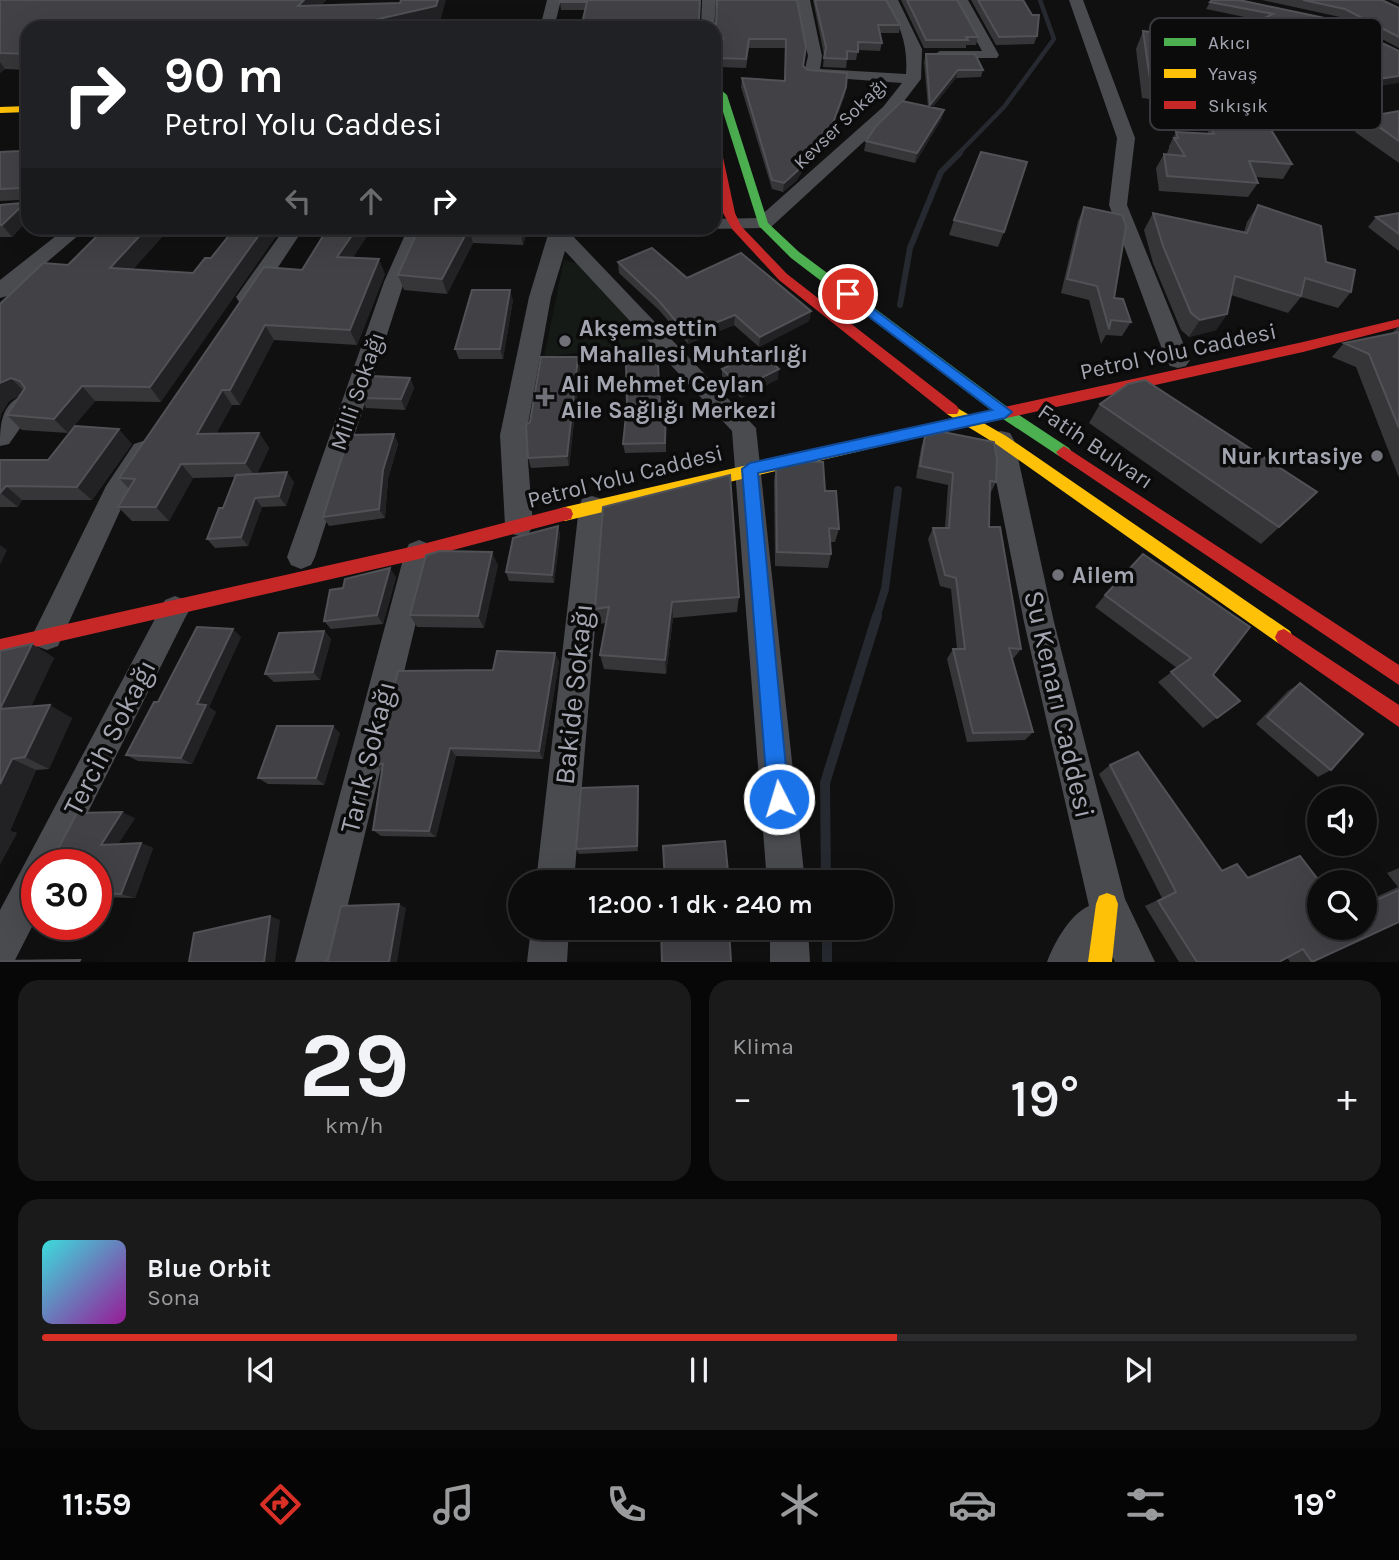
<!DOCTYPE html>
<html lang="tr">
<head>
<meta charset="utf-8">
<style>
	:root { --surface:#0c0c0d; --page:#1a1a1b; --text:#f1f3f6; --muted:#9a9b9d; --line:#2c2c2e; --accent:#d93025 }
	body { margin:0; font-family:Karla,sans-serif; background:var(--page); color:var(--text); height:100vh; display:flex; flex-direction:column; font-size:26px; white-space:nowrap }
	* { box-sizing:border-box; margin:0 }
	p { font-size:23px; color:var(--muted) }
	.icon { flex:none; width:38px; height:38px; fill:none; stroke:currentColor; stroke-width:2; stroke-linecap:round; stroke-linejoin:round }
	.map { position:relative; height:962px; overflow:hidden }
	.details { display:flex; flex-direction:column; gap:18px; padding:18px; background:#070707; flex:1 }
	.details>* { flex:none }
	.guide { position:absolute; left:21px; top:21px; width:700px; height:214px; border-radius:21px; box-shadow:0 7px 28px #0002,0 0 0 2px var(--line); background:#202124; color:#fff; overflow:hidden }
	.fabs { position:absolute; left:1307px; top:786px; display:grid; gap:14px }
	.fabs a { display:grid; place-items:center; width:70px; height:70px; border-radius:50%; background:var(--surface); box-shadow:0 7px 28px #0002,0 0 0 2px var(--line); font-size:35px }
	.speed { position:absolute; left:21px; top:849px; display:flex; gap:14px; font-size:35px; font-weight:700; text-align:center }
	.speed>* { display:grid; place-content:center; width:91px; height:91px; border-radius:50%; background:var(--surface); box-shadow:0 7px 28px #0002,0 0 0 2px var(--line); line-height:1 }
	.speed .limit { border:10px solid #d22; background:#fff; color:#111 }
	.pin { position:absolute; display:grid; place-items:center; width:60px; height:60px; color:#fff; margin:-30px; border:4px solid #fff; border-radius:50%; box-shadow:0 2px 7px #0007 }
	.me { position:absolute; width:77px; margin:-38px; rotate:355deg; stroke-linejoin:round; filter:drop-shadow(0 0 5px #0008) }
	.turn { display:flex; align-items:center; gap:24px; height:147px; padding:0 28px; font-size:32px }
	.turn .icon { width:91px; height:91px; stroke-width:2.5 }
	.turn b { display:block; font-size:49px; line-height:60px }
	.lanes { display:flex; align-items:center; height:66px; padding:0 28px; background:#0003; justify-content:center; gap:35px; direction:ltr }
	.lanes .off { opacity:.35 }
	.big { font-size:52px; font-weight:600; line-height:1.1 }
	.details .tile { flex:1; display:flex; flex-direction:column; justify-content:center; gap:10px; min-width:0; padding:0 24px; border-radius:21px; background:var(--page) }
	.details .dial { align-items:center; gap:0 }
	.dial b { font-size:91px; line-height:1 }
	.song { display:flex; align-items:center; gap:21px }
	.cover { width:84px; height:84px; border-radius:10px; background:linear-gradient(135deg,hsl(180 70% 55%),hsl(300 70% 35%)) }
	.played { height:7px; border-radius:4px; background:linear-gradient(90deg,var(--accent) 65%,var(--line) 65%) }
	.keys { display:flex; justify-content:space-around; direction:ltr }
	.heat { display:flex; justify-content:space-between; align-items:center; font-size:38px; direction:ltr }
	.details .tiles { flex:1; display:grid; gap:18px; grid-template-columns:1fr 1fr }
	.tile:last-child { grid-column:span 2 }
	.trip { position:absolute; left:508px; top:870px; width:385px; height:70px; border-radius:35px; background:var(--surface); box-shadow:0 7px 28px #0002,0 0 0 2px var(--line); font-weight:600; line-height:70px; text-align:center }
	.tabs { display:flex; height:112px; justify-content:space-around; align-items:center; background:#050505; color:var(--muted) }
	.tabs .icon { width:49px; height:49px }
	.tabs .selected { color:var(--accent) }
	.tabs b { font-size:32px; color:var(--text) }
	.map>svg:first-child { display:block }
	.green { fill:#161a17 }
	.lines { fill:none; stroke-linecap:round; stroke-linejoin:round }
	.stream-far3 { stroke:#26292f; stroke-width:4.5 }
	.stream-far2 { stroke:#26292f; stroke-width:6 }
	.stream-far1 { stroke:#26292f; stroke-width:8 }
	.stream { stroke:#26292f; stroke-width:10 }
	.street { fill:#4a4b4f; fill-rule:evenodd }
	.fast { fill:#4caf50; fill-rule:evenodd }
	.slow { fill:#ffc107; fill-rule:evenodd }
	.jam { fill:#c62828; fill-rule:evenodd }
	.wall { fill:#363639 }
	.shaded-wall { fill:#222224 }
	.building { fill:#424246; stroke:#515256; stroke-width:2 }
	.route { fill:#1a73e8; stroke:#114b97; stroke-width:2 }
	.poi-dot { fill:#707178; stroke:#0b0b0c; stroke-width:2.5 }
	.labels { text-anchor:middle; stroke-width:7; stroke-linejoin:round; paint-order:stroke }
	.far-street-label { font-size:19px; fill:#a3a5b0; stroke:#0b0b0c }
	.poi-label { font-size:23px; font-weight:bold; fill:#a3a5b0; stroke:#0b0b0c; text-anchor:start }
	.street-label { font-size:23px; fill:#a3a5b0; stroke:#0b0b0c }
	.near-street-label { font-size:28px; fill:#a3a5b0; stroke:#0b0b0c }
	.key { fill:#0b0b0c; stroke:#39393d; stroke-width:2 }
	.key-label { font-size:19px; fill:#a3a5b0 }
</style>
</head>
<body>
<div class="map">
<svg width="1399" height="962" viewBox="0 0 1399 962">
	<rect width="100%" height="100%" fill="#101011"/>
	<path class="green" d="M564 260 577 263 655 343 544 357Z"/>
	<g class="lines">
		<path class="stream-far3" d="M958 154 1004 107 1054 39 1040 0"/>
		<path class="stream-far2" d="M900 305 910 248 941 172 960 153"/>
		<path class="stream-far1" d="M876 618 885 589 898 490"/>
		<path class="stream" d="M826 882 825 783 877 616
			M827 928V962"/>
		<path class="street" d="M547 0H561L554 28H540Z
			M702 0H716L714 30 701 28Z
			M796 0H810L822 56 820 69 906 74C908 46 901 23 883 0H898L922 49 921 79 895 113 770 228 707 229 714 228V219L758 218 883 107 902 83 807 76 804 73 808 56Z
			M954 0H968L999 55 997 58H935L933 55 940 51H982Z
			M1069 0H1083L1135 138 1127 205 1190 360 1186 366 1178 368 1170 366 1166 360 1109 205 1117 138Z
			M66 228H87L7 296 0 298V280Z
			M285 228H304L255 302H239L236 297Z
			M408 228H427L404 282 315 557 311 565 301 569 291 565 287 557 384 282Z
			M550 228H569L570 233 756 428 805 882H767L732 431 565 251 551 297 526 435 533 525 529 533 519 536 509 533 505 525 500 435 529 297Z
			M25 395 34 398 37 404 9 444 0 446C0 425 1 402 25 395Z
			M1001 431 1010 433 1014 440 1054 622 1125 899 1155 962H1115L1104 939 1090 962H1047C1054 943 1070 914 1089 906L1024 622 988 440 992 433Z
			M143 441 152 444 156 451 126 498 58 646 47 650 36 646 32 636 106 486 134 444Z
			M592 496 602 499 605 507 574 882H536L579 507 582 499Z
			M419 540 429 544 433 552 334 962H295L405 552 409 544Z
			M175 596 185 600 190 609 185 618 62 864H37V917L14 962H0V910L165 600Z
			M531 928H569L567 962H527Z
			M770 928H808L810 962H770Z"/>
		<path class="fast" d="M714 84 727 95 768 223 799 252 1010 409 1069 448 1072 452 1069 456H1059L1000 417 791 258 759 226 718 96 714 92Z"/>
		<path class="slow" d="M28 106V112L0 113V107Z
			M952 405 1006 436 1290 631 1293 637 1290 643 1284 645 1278 643 996 444 947 414 945 410Z
			M940 421 947 427 945 431 565 521 559 519 557 514 559 509 565 507Z
			M1107 893 1115 896 1118 904 1112 962H1088L1096 904 1099 896Z"/>
		<path class="jam" d="M714 145 721 148 735 213 741 226 787 274 957 406 959 410 957 414H947L779 280 732 229 723 213 714 165Z
			M1399 319V327L1303 352 940 433 933 427 940 421 1303 342Z
			M1064 446 1399 665V685L1059 456 1056 452Z
			M565 507 571 509 573 514 571 519 419 559 0 655V639L419 545Z
			M1284 629 1399 705V727L1278 643 1275 637 1278 631Z"/>
	</g>
	<path class="wall" d="M0 0H326L320 6 440 22 28 28V70L5 69 0 73Z
		M700 0 699 21 716 24 797 0 804 67 845 95 828 140 812 157 796 181 783 192 772 189 741 87 742 78 784 81 786 48H749L746 68 719 67 721 46H714V28H581L585 10H561L560 2Z
		M813 0H886L900 25 899 33H880L882 43 880 51 858 50 856 60H847L846 68 823 67 824 55Z
		M901 0H957L978 37 976 45H966V48H924Z
		M971 0H1023L1037 36 1034 44 996 45Z
		M1239 0 1399 51 1366 88 1347 78 1350 66 1250 31 1254 23 1259 20 1206 9 1210 2Z
		M1262 0H1382L1399 8V48L1340 17Z
		M1390 0H1399V4Z
		M1143 31 1249 91 1238 110 1142 98 1136 49Z
		M926 54 983 70 981 77 956 78 932 108 944 110 941 120 915 163 864 151 866 141 928 107 924 62Z
		M1399 111V163L1355 132 1365 117Z
		M1210 127 1292 164 1283 179 1255 177 1258 183 1248 197 1159 191 1156 168 1164 154H1168L1167 153 1169 148V146L1176 132 1207 134Z
		M20 151 28 220 12 237H0V205L21 203V200L0 201V152Z
		M1258 205 1326 262 1351 292 1338 308 1301 297 1288 313 1231 295 1227 314 1216 330 1189 337 1181 330 1153 263 1144 230 1153 213 1244 232 1247 222Z
		M1084 207 1114 298 1131 322 1122 336 1106 335 1101 344 1089 300 1061 293 1078 221Z
		M1399 213V251L1368 227 1376 217Z
		M954 220 1004 232 998 247 949 235Z
		M170 228 133 269 193 273 211 258 161 402 95 401 68 433 22 430 7 415 20 395 9 401 1 414 0 419V304L68 265Z
		M328 228H381L378 233H369L353 257 385 274 357 345 274 340 240 405H232L216 434 259 433 269 448 257 474 294 482 286 506 262 507 248 546 215 548 207 539 223 508 235 477 193 478 169 521H132L118 507 129 489 119 478 302 270Z
		M419 228H528L523 245 473 243 447 294 404 290 398 275Z
		M618 262 687 278 811 311 809 321 759 347 734 325 688 344 659 310 619 273Z
		M513 300 503 359H459L455 349Z
		M1399 326V478L1356 367 1332 357 1344 343 1392 333Z
		M578 357 580 367 569 466 531 468 528 458 530 422Z
		M722 369 778 379 741 398 722 379Z
		M410 378 414 388 405 410 366 408 361 398Z
		M1100 404 1317 492 1261 544 1089 423Z
		M660 405 666 415V452L625 453 623 444Z
		M394 434 398 444 388 479 385 518 329 526 323 517Z
		M925 436 996 482 990 494 989 527 1021 649 1013 659H1012L1033 732 1025 740 967 742 947 659 953 649H957L951 589 940 586 928 539 933 528H945L948 485 916 478 921 448Z
		M132 444 92 500H22L18 507H0V460H48Z
		M776 467 825 491 839 529 835 542H830L831 554 828 568 775 566 774 481Z
		M558 526 560 535 554 583 509 581 506 572Z
		M498 565 484 628 417 627 410 615Z
		M396 577 383 624 331 629 324 621Z
		M1105 595 1250 627 1213 675 1240 701 1203 728 1158 682 1177 668 1095 607Z
		M739 597 737 612 673 618 666 674 604 669 600 655 606 623 598 624 595 609Z
		M324 631 331 639 320 680 274 682 265 674Z
		M241 637 209 707 216 712 192 764 138 761 126 755 158 702Z
		M32 644 54 658 31 706 72 718 49 769 36 770 10 831 17 833 0 864V651Z
		M555 653 559 662 543 759 456 756 436 837 381 836 373 830 382 772 375 764 493 670Z
		M1300 683 1331 770 1318 777 1256 724 1288 691Z
		M340 733 324 785 268 784 258 778Z
		M1110 765 1221 870 1237 864 1247 877 1300 856 1320 928H1365V902L1398 887 1387 873 1399 868V922L1312 962H1290L1287 957 1279 962H1179L1145 906 1162 898 1099 774Z
		M638 786 639 793 638 851 579 854 576 849Z
		M135 818 118 844 141 843 153 848 135 898 96 897V864Z"/>
	<path class="shaded-wall" d="M304 0H326L304 22 298 6Z
		M438 0H446L440 22 415 28H339Z
		M0 62 5 69 0 73Z
		M958 70 956 78 928 113 930 105Z
		M1399 76V83L1366 88 1372 80Z
		M846 87 845 95 828 140 812 157 796 181 783 192 784 183Z
		M944 110 941 120 915 163 917 153Z
		M28 200V220L12 237 2 225Z
		M147 228H170L121 283 110 268Z
		M264 228H282L161 402 150 387Z
		M357 228H367L369 233 344 272 337 257Z
		M469 228 473 243 447 294 442 279Z
		M521 228H528L523 245 520 230Z
		M379 259 385 274 357 345 350 330Z
		M510 290 513 300 503 359 500 349Z
		M811 311 809 321 759 347 760 337Z
		M1227 314 1216 330 1189 337 1200 320Z
		M735 315 734 325 688 344 687 334Z
		M265 325 274 340 240 405 230 390Z
		M578 357 580 367 569 466 567 456Z
		M779 369 778 379 741 398V388Z
		M11 378 26 393 9 401 1 414 0 419V383Z
		M410 378 414 388 405 410 401 399Z
		M82 386 95 401 68 433 54 419Z
		M222 390 232 405 208 448 197 434Z
		M119 429 132 444 92 500 77 487Z
		M259 433 269 448 256 477 245 463Z
		M394 434 398 444 388 479 385 518 379 509 383 470Z
		M181 464 193 478 169 521 156 507Z
		M287 472 294 482 286 506 279 496Z
		M6 486 22 500 18 507 1 493Z
		M255 498 262 507 248 546 241 537Z
		M558 526 560 535 554 583 552 575Z
		M0 545 7 550 0 565Z
		M492 552 498 565 484 628 478 616Z
		M390 568 396 577 383 624 377 615Z
		M672 602 673 618 666 674 665 660Z
		M233 629 241 637 209 707 216 712 192 764 181 758 197 704Z
		M324 631 331 639 320 680 313 672Z
		M32 644 54 658 24 722 0 709Z
		M555 653 559 662 543 759 539 751Z
		M50 705 72 718 49 769 25 757Z
		M333 726 340 733 324 785 316 778Z
		M450 748 456 756 436 837 429 831Z
		M12 759 36 770 10 831 17 833 0 864V784Z
		M638 786 639 793 638 851 637 846Z
		M122 812 135 818 114 850 101 845Z
		M141 843 153 848 135 898 121 894Z
		M399 904 406 908 397 962H389Z
		M270 916 280 920 275 962H264Z"/>
	<path class="building" d="M0 0H304L298 6 400 3 401 0H438L436 6 339 28H28V54L0 53Z
		M560 0H700L699 21 716 24 717 0H797L806 47 803 66 808 70 847 73 846 87 830 131 813 148 797 171 784 183 772 180 742 78 785 81 786 39H749L746 59 719 58 723 38H714V28H639L634 27 633 28H581L587 2H560Z
		M815 0H886L900 25H878L882 43 858 42V52L847 51V59L824 58 826 47Z
		M907 0H957L978 37H966L968 40H926Z
		M978 0H1023L1032 15H1039L1037 36 999 37Z
		M1212 0H1239L1334 20 1399 51V76L1372 80 1353 70 1355 58 1254 23 1273 14 1210 2Z
		M1303 0H1382L1399 8V37L1345 9Z
		M1143 31 1234 42 1249 91 1150 79Z
		M926 54H975L983 70H958L930 105Z
		M902 101 944 110 917 153 866 141 877 125Z
		M1399 111V141L1365 117Z
		M1210 127 1270 128 1292 164 1249 161 1258 183 1167 176 1164 154 1185 156 1174 138H1178L1176 132 1214 134Z
		M22 146H28V200L2 225H0V205L21 203V188L0 189V152L20 151Z
		M981 152 1027 162 1004 232 954 220Z
		M1258 205 1321 226 1326 262 1355 270 1351 292 1305 278 1301 296 1235 276 1227 314 1200 320 1191 313 1163 246 1153 213 1247 233Z
		M1084 207 1122 215 1126 226 1114 298 1123 299 1131 322 1111 320 1109 329 1097 286 1067 279Z
		M1399 213V234L1376 217Z
		M105 228H147L110 268 193 273 205 258H211L235 228H264L150 387 82 386 54 419 7 415 25 388 20 381 11 378 0 383V304L43 263 68 265Z
		M328 228H357L337 257 379 259 350 330 265 325 230 390H222L197 434 259 433 245 463 181 464 156 507H118L135 479 119 478 264 267 302 270Z
		M419 228H521L520 230 469 228 442 279 398 275Z
		M652 248 687 278 741 253 811 311 760 337 735 315 687 334 658 300 618 262Z
		M472 290H510L500 349H455Z
		M1399 332V428L1369 354 1344 343Z
		M760 351 779 369 741 388 722 369Z
		M541 357H578L567 456 528 458 526 425 530 422Z
		M658 363 660 405H666L665 443 623 444 627 406 626 364Z
		M372 376 410 378 401 399 361 398Z
		M1145 380 1317 492 1279 527 1100 404 1128 384Z
		M75 426 119 429 77 487 6 486 0 493V460H48Z
		M943 432 994 442 997 459 996 482 990 481 989 527H1000L1021 649 1009 648 1033 732 973 733 953 649H965L956 578 945 575 933 528H949L953 473 920 466 925 436Z
		M394 434 383 470 379 509 323 517 349 435Z
		M801 461 823 462 825 491H836L839 529 829 528 831 554 777 552 776 467Z
		M287 472 279 496 255 498 241 537 207 539 219 508H223L236 475Z
		M730 475 739 597 672 602 665 660 600 655 609 607 595 609 603 507Z
		M558 526 552 575 506 572 513 538Z
		M440 551 492 552 478 616 410 615 426 555Z
		M1143 554 1250 627 1213 675 1240 701 1217 718 1171 672 1191 658 1105 595Z
		M390 568 377 615 324 621 330 590 343 588 345 579Z
		M197 627 233 629 197 704 206 705 181 758 126 755 154 702H158Z
		M324 631 313 672 265 674 279 633Z
		M32 644 0 709 50 705 25 757 12 759 0 784V651Z
		M497 651 555 653 539 751 450 748 429 831 373 830 383 764H375L398 671 493 670Z
		M1300 683 1363 734 1331 770 1267 717Z
		M277 726H333L316 778H258Z
		M1138 752 1222 871 1237 864 1248 878 1300 856 1320 882V928H1365V905L1399 890V922L1312 962 1303 949 1279 962H1197L1158 901 1176 892 1110 765Z
		M638 786 637 846 576 849 581 788Z
		M122 812 101 845 141 843 121 894 96 893V864H50L77 813Z
		M725 841 729 882H665L663 846Z
		M399 904 389 962H324L328 960 341 906Z
		M270 916 264 962H189L194 933Z
		M661 928H729L731 962H662Z
		M80 960 79 962H0V961Z"/>
	<path class="route" d="M848 290 1012 412 1005 418 758 473 789 799 786 807 779 810 771 807 768 799 742 469 750 463 992 410 843 297 841 294Z"/>
	<g class="poi-dot">
		<circle cx="565" cy="341" r="7"/>
		<path d="M541.5 386.5h7v7h7v7h-7v7h-7v-7h-7v-7h7z"/>
		<circle cx="1377" cy="456" r="7"/>
		<circle cx="1058" cy="575" r="7"/>
	</g>
	<g class="labels">
		<g class="far-street-label">
			<text transform="translate(840 123) rotate(-44)" y="7">Kevser Sokağı</text>
		</g>
		<g class="poi-label">
			<text x="579" y="336">Akşemsettin<tspan x="579" dy="26">Mahallesi Muhtarlığı</tspan></text>
			<text x="561" y="392">Ali Mehmet Ceylan<tspan x="561" dy="26">Aile Sağlığı Merkezi</tspan></text>
			<text x="1363" y="464" text-anchor="end">Nur kırtasiye</text>
			<text x="1072" y="583">Ailem</text>
		</g>
		<g class="street-label">
			<text transform="translate(1178 351) rotate(-12)" y="8">Petrol Yolu Caddesi</text>
			<text transform="translate(357 391) rotate(-71)" y="8">Milli Sokağı</text>
			<text transform="translate(1096 446) rotate(34)" y="8">Fatih Bulvarı</text>
			<text transform="translate(625 476) rotate(-14)" y="8">Petrol Yolu Caddesi</text>
		</g>
		<g class="near-street-label">
			<text transform="translate(573 694) rotate(-84)" y="10">Bakide Sokağı</text>
			<text transform="translate(1060 704) rotate(77)" y="10">Su Kenarı Caddesi</text>
			<text transform="translate(109 737) rotate(-63)" y="10">Tercih Sokağı</text>
			<text transform="translate(367 757) rotate(-76)" y="10">Tarık Sokağı</text>
		</g>
	</g>
	<rect x="1150" y="18" width="232" height="112" rx="10" class="key"/>
	<rect x="1164" y="38" width="32" height="8" fill="#4caf50"/>
	<rect x="1164" y="69" width="32" height="9" fill="#ffc107"/>
	<rect x="1164" y="101" width="32" height="8" fill="#c62828"/>
	<g class="key-label">
		<text x="1208" y="49">Akıcı</text>
		<text x="1208" y="80">Yavaş</text>
		<text x="1208" y="112">Sıkışık</text>
	</g>
</svg>
<div class="fabs">
<a><svg class="icon" aria-label="sound" viewBox="0 0 24 24"><path d="M4 9h4l5-4v14l-5-4H4zM17 9q2 3 0 6"/></svg></a>
<a><svg class="icon" aria-label="search" viewBox="0 0 24 24"><circle cx="10" cy="10" r="6"/><path d="M15 15l6 6"/></svg></a>
</div>
<div class="speed"><div class="limit">30</div></div>
<div class="pin" style="left:848px;top:294px;background:#d93025"><svg class="icon" aria-label="arrive" viewBox="0 0 24 24"><path d="M6 21V4h12l-3 4 3 4H6"/></svg></div>
<svg class="me" style="left:779px;top:799px" viewBox="-20 -20 40 40"><circle r="17" fill="#1a73e8" stroke="#fff" stroke-width="3"/><path d="M0-11L8 9 0 5-8 9z" fill="#fff"/></svg>
<div class="trip">12:00 · 1 dk · 240 m</div>
<div class="guide">
<div class="turn"><svg class="icon" aria-label="right" viewBox="0 0 24 24"><path d="M7 20v-9h11M14 6l5 5-5 5"/></svg><div><b>90 m</b>Petrol Yolu Caddesi</div></div>
<div class="lanes"><svg class="icon off" aria-label="left" viewBox="0 0 24 24"><path d="M17 20v-9H6M10 6l-5 5 5 5"/></svg><svg class="icon off" aria-label="ahead" viewBox="0 0 24 24"><path d="M12 20V5M6 11l6-6 6 6"/></svg><svg class="icon" aria-label="right" viewBox="0 0 24 24"><path d="M7 20v-9h11M14 6l5 5-5 5"/></svg></div>
</div>
</div>
<section class="details">
<div class="tiles">
<div class="tile dial"><b>29</b><p>km/h</p></div>
<div class="tile"><p>Klima</p>
<div class="heat"><a>−</a><b class="big">19°</b><a>+</a></div>
</div>
<div class="tile">
<div class="song"><i class="cover"></i><div><b>Blue Orbit</b><p>Sona</p></div></div>
<div class="played"></div>
<div class="keys"><svg class="icon" aria-label="previous" viewBox="0 0 24 24"><path d="M18 5L8 12l10 7zM5 5v14"/></svg><svg class="icon" aria-label="pause" viewBox="0 0 24 24"><path d="M8 5v14M16 5v14"/></svg><svg class="icon" aria-label="next" viewBox="0 0 24 24"><path d="M6 5l10 7-10 7zM19 5v14"/></svg></div>
</div>
</div>
</section>
<nav class="tabs">
<b>11:59</b>
<svg class="icon selected" aria-label="directions" viewBox="0 0 24 24"><path d="M12 3l9 9-9 9-9-9zM9 14v-3h6M13 9l2 2-2 2"/></svg>
<svg class="icon" aria-label="music" viewBox="0 0 24 24"><path d="M9 18V5l10-2v13"/><circle cx="6" cy="18" r="3"/><circle cx="16" cy="16" r="3"/></svg>
<svg class="icon" aria-label="phone" viewBox="0 0 24 24"><path d="M5 4h4l2 5-3 2q2 4 5 5l2-3 5 2v4C11 20 4 13 5 4z"/></svg>
<svg class="icon" aria-label="climate" viewBox="0 0 24 24"><path d="M12 3v18M4 7l16 10M4 17L20 7"/></svg>
<svg class="icon" aria-label="car" viewBox="0 0 24 24"><path d="M5 17H2v-5l4-1 3-4h7l3 4 3 1v5h-3M9 17h6M6 11h13"/><circle cx="7" cy="17" r="2"/><circle cx="17" cy="17" r="2"/></svg>
<svg class="icon" aria-label="filters" viewBox="0 0 24 24"><path d="M4 7h16M4 17h16"/><circle cx="9" cy="7" r="2"/><circle cx="15" cy="17" r="2"/></svg>
<b>19°</b>
</nav>
</body>
</html>
